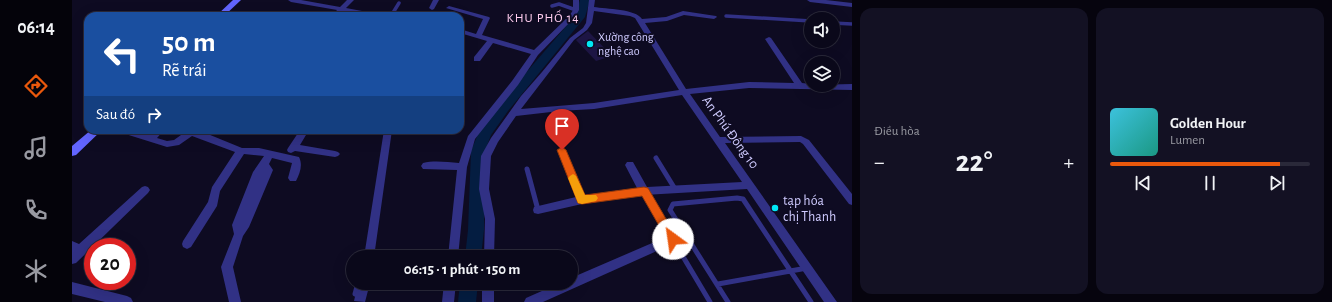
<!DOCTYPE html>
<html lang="vi">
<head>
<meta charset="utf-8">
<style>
	:root { --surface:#0a081a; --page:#131123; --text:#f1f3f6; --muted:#999aa2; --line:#2a2939; --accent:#ea580c }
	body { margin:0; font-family:"Alegreya Sans",sans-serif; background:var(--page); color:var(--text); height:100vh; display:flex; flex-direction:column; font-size:15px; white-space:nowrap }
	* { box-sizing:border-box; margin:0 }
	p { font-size:13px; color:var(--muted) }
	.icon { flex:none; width:22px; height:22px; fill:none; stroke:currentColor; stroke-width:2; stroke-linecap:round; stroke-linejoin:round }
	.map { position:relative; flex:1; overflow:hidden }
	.drawer { display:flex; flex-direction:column; gap:8px; padding:8px; background:#06040e; width:480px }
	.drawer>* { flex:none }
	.top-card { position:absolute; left:12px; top:12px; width:380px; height:122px; border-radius:12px; box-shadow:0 4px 16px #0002,0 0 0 1px var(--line); background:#1a4fa0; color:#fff; overflow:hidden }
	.buttons { position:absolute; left:732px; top:12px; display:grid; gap:8px }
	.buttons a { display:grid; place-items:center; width:36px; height:36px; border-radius:50%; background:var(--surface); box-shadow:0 4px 16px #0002,0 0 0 1px var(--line); font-size:20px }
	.speed { position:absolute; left:12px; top:238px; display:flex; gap:8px; font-size:20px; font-weight:700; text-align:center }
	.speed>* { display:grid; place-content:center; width:52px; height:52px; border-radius:50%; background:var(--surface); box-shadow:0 4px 16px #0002,0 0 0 1px var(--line); line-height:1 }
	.speed .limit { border:6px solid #d22; background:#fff; color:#111 }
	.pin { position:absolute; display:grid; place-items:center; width:34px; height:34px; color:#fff; margin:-41px -17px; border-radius:50% 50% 50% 0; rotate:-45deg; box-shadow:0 0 4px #0007 }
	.pin .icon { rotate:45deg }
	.me { position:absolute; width:44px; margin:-22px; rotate:329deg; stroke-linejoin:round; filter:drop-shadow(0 0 3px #0008) }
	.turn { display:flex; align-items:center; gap:14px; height:84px; padding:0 12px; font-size:18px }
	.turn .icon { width:52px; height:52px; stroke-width:2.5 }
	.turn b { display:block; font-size:28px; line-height:34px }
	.then { display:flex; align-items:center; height:38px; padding:0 12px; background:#0003; gap:8px; font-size:15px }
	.big { font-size:30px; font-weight:700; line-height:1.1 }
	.drawer .widget { flex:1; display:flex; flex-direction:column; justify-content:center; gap:6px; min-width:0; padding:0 14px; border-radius:12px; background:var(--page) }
	.song { display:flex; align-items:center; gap:12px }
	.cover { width:48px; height:48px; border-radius:6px; background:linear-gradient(135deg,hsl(190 70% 55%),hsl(170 70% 35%)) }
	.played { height:4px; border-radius:2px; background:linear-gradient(90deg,var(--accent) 85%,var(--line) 85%) }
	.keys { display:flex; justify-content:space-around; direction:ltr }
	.heat { display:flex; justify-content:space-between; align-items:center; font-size:22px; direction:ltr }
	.drawer .tiles { flex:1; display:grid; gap:8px; grid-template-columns:repeat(2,1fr) }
	.trip { position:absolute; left:274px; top:250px; width:232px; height:40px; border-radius:20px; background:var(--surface); box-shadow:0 4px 16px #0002,0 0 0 1px var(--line); font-weight:700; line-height:40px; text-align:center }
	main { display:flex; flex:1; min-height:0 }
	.dock { display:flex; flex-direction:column; width:72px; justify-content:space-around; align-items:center; background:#04030a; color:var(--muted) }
	.dock .icon { width:28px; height:28px }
	.dock .selected { color:var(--accent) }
	.dock b { font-size:18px; color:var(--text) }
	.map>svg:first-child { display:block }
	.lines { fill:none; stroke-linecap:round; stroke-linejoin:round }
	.river { fill:#041d41; fill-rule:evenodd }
	.building { fill:#1d1544 }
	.lane-far1 { stroke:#313185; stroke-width:3.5 }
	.lane { stroke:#313185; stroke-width:5 }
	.street { fill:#313185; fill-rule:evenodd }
	.secondary { fill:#6265ff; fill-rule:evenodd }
	.route { fill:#ea580c; stroke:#983908 }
	.slow { fill:#f59e0b }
	.poi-dot { fill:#00e8f6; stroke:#0e0b22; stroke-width:1.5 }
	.labels { text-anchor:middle; stroke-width:4; stroke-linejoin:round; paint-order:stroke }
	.far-poi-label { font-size:12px; fill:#cfcbff; stroke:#0e0b22; text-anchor:start }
	.far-neighbourhood-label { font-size:13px; letter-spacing:1px; fill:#ffcdef; stroke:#0e0b22 }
	.street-label { font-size:14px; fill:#cfcbff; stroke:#0e0b22 }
	.poi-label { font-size:14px; fill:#cfcbff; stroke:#0e0b22; text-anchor:start }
</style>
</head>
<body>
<main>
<nav class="dock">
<b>06:14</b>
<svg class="icon selected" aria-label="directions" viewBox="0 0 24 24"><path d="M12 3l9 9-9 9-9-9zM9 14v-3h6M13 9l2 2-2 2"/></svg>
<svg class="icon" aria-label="music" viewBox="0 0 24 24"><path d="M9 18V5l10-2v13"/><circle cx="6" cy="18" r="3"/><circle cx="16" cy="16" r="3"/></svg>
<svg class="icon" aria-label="phone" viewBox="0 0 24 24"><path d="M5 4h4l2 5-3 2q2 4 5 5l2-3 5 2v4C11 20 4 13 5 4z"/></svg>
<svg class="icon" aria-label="climate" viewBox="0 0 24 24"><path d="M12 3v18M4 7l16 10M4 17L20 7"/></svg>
</nav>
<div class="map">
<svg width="780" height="302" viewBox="0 0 780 302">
	<rect width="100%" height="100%" fill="#0e0b22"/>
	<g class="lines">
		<path class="river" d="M508 0H518L513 17 436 111 419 135 413 151 412 230 409 257H393L396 230 399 151 406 134 426 105 503 16Z
			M388 283H406L404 302H386Z"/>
	</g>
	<path class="building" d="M516 31 540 56 524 61 504 40Z"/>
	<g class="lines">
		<path class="lane-far1" d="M480 6 487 4 504 10
			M319 16 327 3
			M654 16 739 21
			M761 23 780 24"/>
		<path class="lane" d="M584 158 603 189
			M455 169 466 210
			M572 191 638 302
			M601 239 613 235
			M646 284 735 268
			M283 294 286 283
			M656 302 598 210 601 204 665 198 671 199 739 302"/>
		<path class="street" d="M216 0H229L268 7 275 0H282L274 8 306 14 309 16H295L271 12 267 16H260L265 10 219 2Z
			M361 0H367L362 9 360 10 357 8Z
			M501 0H507V10L503 17 466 55 446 85 403 139 395 167 386 257H376L385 170 351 169 349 166 351 163C362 160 375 162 387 163L396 136 440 81 459 54 421 43 408 61H402V57L415 41 388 33V29L404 34 411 19 374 8 377 6 417 17 418 18 410 35 462 50 498 15 501 10Z
			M517 0H523L522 7C534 9 564 9 570 19L594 17 611 11 644 16 645 17 642 19 612 15 595 21 573 23 614 89 677 82 722 83 693 39 697 37 699 38 730 83 739 84V85L780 84V90L677 88 618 94 648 137 729 136 737 140 780 194V205L777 204 731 144 728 142 653 143 765 302H752L675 189 572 195 510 204 466 214 462 213 461 210 462 207 504 197 486 151 487 149H493L494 151 513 195 565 188 553 165 555 162H561L575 187 670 182 610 95 522 109 487 111 497 136 493 139 489 136 479 112 444 116 426 142 419 156 417 189 423 219 422 257H412L413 219 407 189 409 156 419 138 449 96 470 72 498 38 511 28 514 23ZM522 11 558 16 563 18 607 90 522 103 449 109 502 40 515 30 520 23Z
			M735 0H754L780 3V7L738 2Z
			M46 130H60L77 135 82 130H92L85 138 95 141 102 140 116 130H126L170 148H187L227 157C231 165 228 173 224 181H218L216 178 220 163 200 158 197 164 201 170 177 227 171 236 161 267 169 302H157L149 267 162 234 160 225 181 172 192 156 172 154 148 191 145 206 119 247 115 249 111 247 110 244 111 241 136 202 140 187 163 152 120 136 107 145 95 147 47 132Z
			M228 130H237L228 145 263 151 266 152 268 154 266 156 263 157 223 151 219 153 216 152 215 150 216 148Z
			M312 130H320L302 257H292Z
			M73 186 76 187 78 190 76 193 4 263 0 264V241L7 244 70 187Z
			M601 234 605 236 606 239 605 242 471 302H452L454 298 488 283H499V278Z
			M0 282 55 296 59 298 61 302H33L0 294Z
			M286 283H298L293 302 282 301Z
			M372 283H384L382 302H370Z
			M410 283H422V302H410Z"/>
		<path class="secondary" d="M161 0H169L152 16H144Z
			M19 130H30L4 155 0 156V146Z"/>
	</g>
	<path class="route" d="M490 147 494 150 513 195 572 187 576 188 604 236 606 239 604 243 601 244 597 243 570 196 510 204 506 203 485 150Z"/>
	<path class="slow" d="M501 174 504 176 513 195H524L526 198 524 201 510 204 506 203 496 178 498 176Z"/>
	<g class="poi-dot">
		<circle cx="518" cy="44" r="4"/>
		<circle cx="703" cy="208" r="4"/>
	</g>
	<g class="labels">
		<g class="far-poi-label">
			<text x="526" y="41">Xường công<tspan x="526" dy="14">nghệ cao</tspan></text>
		</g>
		<g class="far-neighbourhood-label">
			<text x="471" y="22">KHU PHỐ 14</text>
		</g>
		<g class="street-label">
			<text transform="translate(659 132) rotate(54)" y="5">An Phú Đông 10</text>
		</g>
		<g class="poi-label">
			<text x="711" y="205">tạp hóa<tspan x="711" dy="16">chị Thanh</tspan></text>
		</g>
	</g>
</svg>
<div class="buttons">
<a><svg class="icon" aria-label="sound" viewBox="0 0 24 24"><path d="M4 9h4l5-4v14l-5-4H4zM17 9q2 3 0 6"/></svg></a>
<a><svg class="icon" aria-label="layers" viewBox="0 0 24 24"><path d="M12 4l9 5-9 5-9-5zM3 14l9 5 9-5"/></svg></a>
</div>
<div class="speed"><div class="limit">20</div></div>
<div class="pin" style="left:490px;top:150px;background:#d93025"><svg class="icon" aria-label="arrive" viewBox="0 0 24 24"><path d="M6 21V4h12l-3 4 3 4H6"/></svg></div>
<svg class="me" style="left:601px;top:239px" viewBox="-20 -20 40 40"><circle r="19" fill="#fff"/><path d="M0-13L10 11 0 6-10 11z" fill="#ea580c"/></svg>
<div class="trip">06:15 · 1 phút · 150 m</div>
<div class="top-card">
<div class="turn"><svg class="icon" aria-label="left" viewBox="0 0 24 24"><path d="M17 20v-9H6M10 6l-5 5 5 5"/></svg><div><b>50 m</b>Rẽ trái</div></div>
<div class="then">Sau đó<svg class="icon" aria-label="right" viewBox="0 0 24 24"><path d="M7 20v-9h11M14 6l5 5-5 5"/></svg></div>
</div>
</div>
<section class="drawer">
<div class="tiles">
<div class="widget"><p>Điều hòa</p>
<div class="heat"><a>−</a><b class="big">22°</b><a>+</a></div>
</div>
<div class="widget">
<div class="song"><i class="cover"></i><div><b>Golden Hour</b><p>Lumen</p></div></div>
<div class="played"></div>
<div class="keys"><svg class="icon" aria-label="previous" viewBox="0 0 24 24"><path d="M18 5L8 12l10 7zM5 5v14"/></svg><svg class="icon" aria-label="pause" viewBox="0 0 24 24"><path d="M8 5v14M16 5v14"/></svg><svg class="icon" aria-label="next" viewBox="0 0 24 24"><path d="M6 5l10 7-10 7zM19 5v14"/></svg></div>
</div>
</div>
</section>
</main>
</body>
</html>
